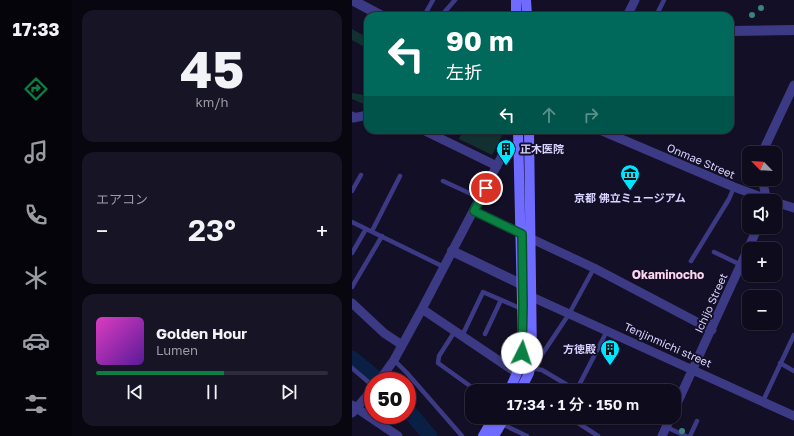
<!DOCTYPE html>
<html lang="ja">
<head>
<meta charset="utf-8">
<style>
	:root { --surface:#0e0b1c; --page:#171425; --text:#f1f3f6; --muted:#9b9ba3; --line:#2e2b3b; --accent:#0b8043 }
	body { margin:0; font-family:"Golos Text","Noto Sans JP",sans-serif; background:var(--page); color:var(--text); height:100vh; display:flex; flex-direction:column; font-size:15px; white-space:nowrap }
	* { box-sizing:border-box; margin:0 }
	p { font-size:13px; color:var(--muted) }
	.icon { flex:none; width:22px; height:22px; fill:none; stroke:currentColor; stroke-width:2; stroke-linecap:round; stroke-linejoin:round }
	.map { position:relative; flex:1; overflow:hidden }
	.panel { display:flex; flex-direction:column; gap:10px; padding:10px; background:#08060f; width:280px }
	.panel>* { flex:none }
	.guide { position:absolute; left:12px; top:12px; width:370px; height:122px; border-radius:12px; box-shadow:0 1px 3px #0004,0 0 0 1px var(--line); background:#00695c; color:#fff; overflow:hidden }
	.needle { width:26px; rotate:295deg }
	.tools { position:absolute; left:390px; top:146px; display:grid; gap:8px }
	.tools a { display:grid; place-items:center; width:40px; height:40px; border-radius:8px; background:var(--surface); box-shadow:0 1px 3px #0004,0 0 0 1px var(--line); font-size:20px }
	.speed { position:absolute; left:12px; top:372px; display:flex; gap:8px; font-size:20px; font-weight:700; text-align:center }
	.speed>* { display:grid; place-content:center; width:52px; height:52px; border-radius:50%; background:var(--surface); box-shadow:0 1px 3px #0004,0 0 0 1px var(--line); line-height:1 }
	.speed .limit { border:6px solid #d22; background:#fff; color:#111 }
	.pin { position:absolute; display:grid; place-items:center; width:34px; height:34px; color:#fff; margin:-17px; border:2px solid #fff; border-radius:50%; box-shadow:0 1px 4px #0007 }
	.me { position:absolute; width:44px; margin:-22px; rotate:4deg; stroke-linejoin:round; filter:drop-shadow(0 0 3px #0008) }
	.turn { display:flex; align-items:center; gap:14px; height:84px; padding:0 16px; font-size:18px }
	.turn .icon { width:52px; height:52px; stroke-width:2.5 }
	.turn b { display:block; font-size:28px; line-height:34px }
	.lanes { display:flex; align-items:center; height:38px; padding:0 16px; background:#0003; justify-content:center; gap:20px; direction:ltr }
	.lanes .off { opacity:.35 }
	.big { font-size:30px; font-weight:600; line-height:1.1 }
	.panel .card { flex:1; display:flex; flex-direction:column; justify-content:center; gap:6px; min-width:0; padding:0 14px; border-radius:12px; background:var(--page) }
	.panel .dial { align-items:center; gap:0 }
	.dial b { font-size:52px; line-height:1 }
	.song { display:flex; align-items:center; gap:12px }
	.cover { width:48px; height:48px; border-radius:6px; background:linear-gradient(135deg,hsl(310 70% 55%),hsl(270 70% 35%)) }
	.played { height:4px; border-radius:2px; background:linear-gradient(90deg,var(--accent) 55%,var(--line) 55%) }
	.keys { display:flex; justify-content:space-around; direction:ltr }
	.heat { display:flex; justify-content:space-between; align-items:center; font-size:22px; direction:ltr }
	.trip { position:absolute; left:113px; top:384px; width:216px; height:40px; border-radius:12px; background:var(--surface); box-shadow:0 1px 3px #0004,0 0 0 1px var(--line); font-weight:600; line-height:40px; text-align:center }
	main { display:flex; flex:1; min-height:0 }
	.tab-bar { display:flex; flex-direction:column; width:72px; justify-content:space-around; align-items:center; background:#06040b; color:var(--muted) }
	.tab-bar .icon { width:28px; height:28px }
	.tab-bar .on { color:var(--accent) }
	.tab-bar b { font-size:18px; color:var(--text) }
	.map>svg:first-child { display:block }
	.green { fill:#12302f }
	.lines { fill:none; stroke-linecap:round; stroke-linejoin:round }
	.river { stroke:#0a1f44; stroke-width:15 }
	.service { stroke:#3d3a85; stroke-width:4.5 }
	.minor { stroke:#3d3a85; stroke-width:9 }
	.tertiary { stroke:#3d3a85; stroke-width:10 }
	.secondary { stroke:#6f6bff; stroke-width:10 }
	.tree { fill:#3d827b }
	.route-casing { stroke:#07532c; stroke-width:10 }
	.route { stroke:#0b8043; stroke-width:7 }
	.labels { text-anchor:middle; stroke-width:4; stroke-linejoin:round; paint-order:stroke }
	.poi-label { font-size:11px; font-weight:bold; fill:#d9d4ff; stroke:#130f26; text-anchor:start }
	.street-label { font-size:11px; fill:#d9d4ff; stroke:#130f26 }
	.neighbourhood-label { font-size:12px; font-weight:bold; fill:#ffd6f0; stroke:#130f26 }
</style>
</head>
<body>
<main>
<nav class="tab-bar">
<b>17:33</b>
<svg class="icon on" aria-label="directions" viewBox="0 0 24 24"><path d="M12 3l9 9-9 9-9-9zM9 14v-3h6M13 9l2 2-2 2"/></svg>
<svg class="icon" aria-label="music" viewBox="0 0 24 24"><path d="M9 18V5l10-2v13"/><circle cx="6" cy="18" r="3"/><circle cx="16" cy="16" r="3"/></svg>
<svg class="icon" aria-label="phone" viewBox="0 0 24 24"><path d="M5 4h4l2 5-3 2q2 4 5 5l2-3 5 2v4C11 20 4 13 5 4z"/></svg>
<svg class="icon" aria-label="climate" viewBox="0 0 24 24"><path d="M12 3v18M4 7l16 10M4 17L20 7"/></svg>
<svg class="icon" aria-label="car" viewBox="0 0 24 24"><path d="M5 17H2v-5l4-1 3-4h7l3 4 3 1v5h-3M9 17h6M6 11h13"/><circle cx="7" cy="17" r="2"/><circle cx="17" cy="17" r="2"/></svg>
<svg class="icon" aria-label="filters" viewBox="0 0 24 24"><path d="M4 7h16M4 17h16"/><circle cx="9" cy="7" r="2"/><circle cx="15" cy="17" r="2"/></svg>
</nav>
<section class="panel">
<div class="card dial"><b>45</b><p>km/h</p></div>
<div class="card"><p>エアコン</p>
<div class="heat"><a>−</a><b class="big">23°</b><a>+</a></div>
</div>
<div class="card">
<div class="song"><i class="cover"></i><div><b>Golden Hour</b><p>Lumen</p></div></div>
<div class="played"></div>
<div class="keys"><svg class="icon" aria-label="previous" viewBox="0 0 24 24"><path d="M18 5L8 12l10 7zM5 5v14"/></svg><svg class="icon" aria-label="pause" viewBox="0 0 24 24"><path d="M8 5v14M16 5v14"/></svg><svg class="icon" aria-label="next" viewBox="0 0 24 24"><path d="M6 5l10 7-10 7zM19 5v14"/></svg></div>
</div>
</section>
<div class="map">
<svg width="442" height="436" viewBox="0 0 442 436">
	<rect width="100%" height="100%" fill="#130f26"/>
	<path class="green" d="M0 29 16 38V49L0 40Z
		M0 93 13 95 16 98V106L0 99Z
		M111 130H153L140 155 107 139Z"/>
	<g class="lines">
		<path class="river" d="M0 358 28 381
			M55 409 78 436"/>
		<path class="service" d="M72 16 81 0
			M89 16 103 0
			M304 16 312 0
			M91 181 128 198
			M0 191 9 175
			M0 222 92 267
			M20 231 48 176
			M362 252 389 265
			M0 253 14 229
			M339 261 377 199 382 187
			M0 287 30 236
			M103 331 87 356 86 363 125 391
			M133 334 149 300
			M110 336 131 292 170 309
			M180 359 189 356 217 314 242 268
			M42 360 55 373 110 436
			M428 363 442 371
			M0 368 21 386
			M179 368 190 370 224 390
			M224 391 255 331
			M411 401 442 335
			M217 417 246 436
			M150 424 175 436
			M314 427 334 436
			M338 436 345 421"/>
		<path class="minor" d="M275 16 283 0
			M0 116 1 118 16 115
			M71 130 145 166
			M248 130 382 187 420 201
			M410 153 442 85
			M410 179 415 201
			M423 202 442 208
			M122 211 170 234
			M180 239 242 268 360 330
			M180 297 442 416
			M0 303 32 333 50 345
			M70 309 165 373
			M27 381 42 360 70 309 153 150 167 149
			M0 405 46 436
			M322 410 406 227
			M0 413 21 389
			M310 436 319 417"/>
		<path class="tertiary" d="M0 0 30 16
			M378 31 442 30
			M100 251 171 285 174 290"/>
		<path class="secondary" d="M164 0V16
			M174 0 175 16
			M157 391 165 373 171 345 166 130
			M168 391 177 373 180 359 177 130
			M131 436 142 417
			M142 436 153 417"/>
	</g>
	<g class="tree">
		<circle cx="409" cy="8" r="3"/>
		<circle cx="400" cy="15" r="3"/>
		<circle cx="271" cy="387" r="3"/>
		<circle cx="330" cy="431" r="3"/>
	</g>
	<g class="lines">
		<g class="route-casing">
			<path id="route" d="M134 188 122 211 170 234 171 305 170 353"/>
		</g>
		<use href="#route" class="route"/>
	</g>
	<defs>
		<g id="building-pin" transform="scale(1)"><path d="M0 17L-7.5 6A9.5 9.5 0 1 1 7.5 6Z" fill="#00e5ff" stroke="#130f26"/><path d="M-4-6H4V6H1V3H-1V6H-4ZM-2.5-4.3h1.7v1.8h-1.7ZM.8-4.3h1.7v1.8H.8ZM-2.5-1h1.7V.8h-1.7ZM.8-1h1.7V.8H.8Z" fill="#111"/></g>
		<g id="museum-pin" transform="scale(1)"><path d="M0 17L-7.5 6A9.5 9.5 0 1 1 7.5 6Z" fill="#00e5ff" stroke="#130f26"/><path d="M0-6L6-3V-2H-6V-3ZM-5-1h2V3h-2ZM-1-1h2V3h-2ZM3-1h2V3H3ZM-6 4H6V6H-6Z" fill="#111"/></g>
	</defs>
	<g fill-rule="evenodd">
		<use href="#building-pin" x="154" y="149"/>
		<use href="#museum-pin" x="278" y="174"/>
		<use href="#building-pin" x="258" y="349"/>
	</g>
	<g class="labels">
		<g class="poi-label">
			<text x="168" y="153">正木医院</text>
			<text x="278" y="202" text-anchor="middle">京都 佛立ミュージアム</text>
			<text x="244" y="353" text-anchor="end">方徳殿</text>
		</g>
		<g class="street-label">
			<text transform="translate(349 161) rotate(23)" y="4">Onmae Street</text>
			<text transform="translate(359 303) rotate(-66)" y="4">Ichijo Street</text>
			<text transform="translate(316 345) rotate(24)" y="4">Tenjinmichi street</text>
		</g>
		<g class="neighbourhood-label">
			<text x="316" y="279">Okaminocho</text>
		</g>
	</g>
</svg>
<div class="tools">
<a><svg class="needle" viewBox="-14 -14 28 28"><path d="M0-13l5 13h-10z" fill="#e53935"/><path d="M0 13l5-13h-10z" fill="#9b9ba3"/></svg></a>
<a><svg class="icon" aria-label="sound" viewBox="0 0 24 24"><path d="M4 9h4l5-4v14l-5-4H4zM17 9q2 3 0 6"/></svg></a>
<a>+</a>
<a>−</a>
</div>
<div class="speed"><div class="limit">50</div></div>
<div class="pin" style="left:134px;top:188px;background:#d93025"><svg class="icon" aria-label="arrive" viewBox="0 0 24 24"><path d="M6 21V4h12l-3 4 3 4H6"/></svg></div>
<svg class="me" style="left:170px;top:353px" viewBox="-20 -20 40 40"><circle r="19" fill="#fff"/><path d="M0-13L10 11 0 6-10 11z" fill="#0b8043"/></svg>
<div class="trip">17:34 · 1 分 · 150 m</div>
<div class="guide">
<div class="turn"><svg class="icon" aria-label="left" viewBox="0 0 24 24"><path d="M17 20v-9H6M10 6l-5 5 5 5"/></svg><div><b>90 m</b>左折</div></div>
<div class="lanes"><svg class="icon" aria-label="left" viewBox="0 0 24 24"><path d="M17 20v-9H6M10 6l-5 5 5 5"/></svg><svg class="icon off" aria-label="ahead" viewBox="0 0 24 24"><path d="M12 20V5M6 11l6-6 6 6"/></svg><svg class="icon off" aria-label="right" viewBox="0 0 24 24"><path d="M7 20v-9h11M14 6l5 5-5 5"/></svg></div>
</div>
</div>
</main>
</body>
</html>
